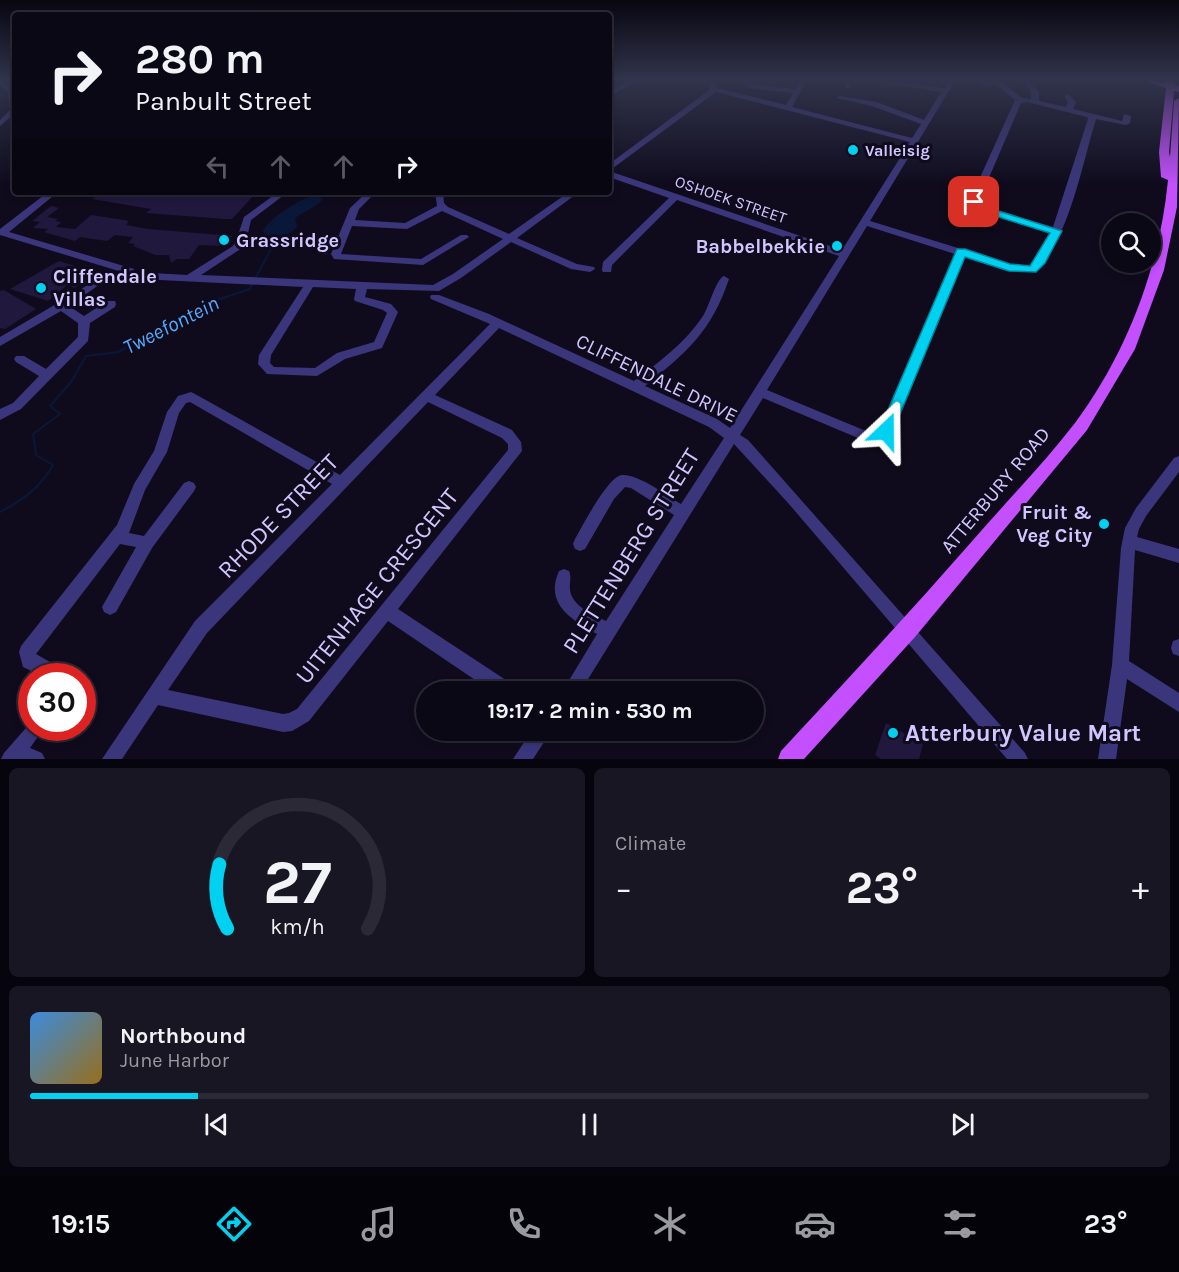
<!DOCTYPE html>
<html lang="en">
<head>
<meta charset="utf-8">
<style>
	:root { --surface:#0b0816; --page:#191623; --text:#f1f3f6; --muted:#9a9aa1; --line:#2b2935; --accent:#01d1f1 }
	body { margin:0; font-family:Karla,sans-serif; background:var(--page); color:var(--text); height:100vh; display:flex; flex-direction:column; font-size:22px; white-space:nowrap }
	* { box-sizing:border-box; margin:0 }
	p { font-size:20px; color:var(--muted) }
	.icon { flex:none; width:33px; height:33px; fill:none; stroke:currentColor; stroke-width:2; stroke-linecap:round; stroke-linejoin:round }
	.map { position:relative; height:759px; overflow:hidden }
	.sheet { display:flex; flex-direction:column; gap:9px; padding:9px; background:#06040c; flex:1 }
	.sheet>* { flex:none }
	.banner { position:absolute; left:12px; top:12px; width:600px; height:183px; border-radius:6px; box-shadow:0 3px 9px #0003,0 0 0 2px var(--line); background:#0b0816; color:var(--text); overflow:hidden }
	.buttons { position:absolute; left:1101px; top:213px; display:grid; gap:12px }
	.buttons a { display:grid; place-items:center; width:60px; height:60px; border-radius:50%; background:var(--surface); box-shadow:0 3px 9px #0003,0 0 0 2px var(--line); font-size:30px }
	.speed { position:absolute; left:18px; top:663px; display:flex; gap:12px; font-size:30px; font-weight:700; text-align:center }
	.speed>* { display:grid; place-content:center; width:78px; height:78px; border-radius:50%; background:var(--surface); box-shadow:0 3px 9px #0003,0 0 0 2px var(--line); line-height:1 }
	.speed .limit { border:9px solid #d22; background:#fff; color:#111 }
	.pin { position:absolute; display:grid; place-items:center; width:51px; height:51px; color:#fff; margin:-26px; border-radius:12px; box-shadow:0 3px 9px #0006 }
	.me { position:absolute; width:66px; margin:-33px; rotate:23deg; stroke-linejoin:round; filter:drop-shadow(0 0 4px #0008) }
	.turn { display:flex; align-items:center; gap:21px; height:126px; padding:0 24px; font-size:27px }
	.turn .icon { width:78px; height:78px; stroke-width:2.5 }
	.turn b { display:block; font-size:42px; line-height:51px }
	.lanes { display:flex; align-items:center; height:57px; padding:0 24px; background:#0003; justify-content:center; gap:30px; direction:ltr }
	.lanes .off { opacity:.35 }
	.big { font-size:45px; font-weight:700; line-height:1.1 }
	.sheet .card { flex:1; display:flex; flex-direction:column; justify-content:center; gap:9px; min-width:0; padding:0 21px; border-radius:9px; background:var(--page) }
	.sheet .dial { align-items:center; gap:0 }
	.dial svg { height:156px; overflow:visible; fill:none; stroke:var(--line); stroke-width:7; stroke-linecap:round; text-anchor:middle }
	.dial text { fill:var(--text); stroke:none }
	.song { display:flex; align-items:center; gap:18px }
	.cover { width:72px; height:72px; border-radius:9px; background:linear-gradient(135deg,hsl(210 70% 55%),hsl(40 70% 35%)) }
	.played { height:6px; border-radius:3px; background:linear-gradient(90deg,var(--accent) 15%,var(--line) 15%) }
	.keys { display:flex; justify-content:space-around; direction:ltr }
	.heat { display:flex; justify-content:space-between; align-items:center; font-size:33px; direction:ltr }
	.sheet .tiles { flex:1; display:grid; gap:9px; grid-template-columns:1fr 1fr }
	.card:last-child { grid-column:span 2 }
	.trip { position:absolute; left:416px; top:681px; width:348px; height:60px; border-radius:30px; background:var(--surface); box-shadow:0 3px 9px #0003,0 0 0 2px var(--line); font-weight:700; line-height:60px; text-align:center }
	.menu { display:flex; height:96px; justify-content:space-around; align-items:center; background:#040309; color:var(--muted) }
	.menu .icon { width:42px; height:42px }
	.menu .current { color:var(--accent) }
	.menu b { font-size:27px; color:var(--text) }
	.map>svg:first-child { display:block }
	.water { fill:#091839 }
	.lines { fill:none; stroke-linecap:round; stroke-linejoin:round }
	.stream { stroke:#091839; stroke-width:2 }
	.building { fill:#21183e }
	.minor { fill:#3b367c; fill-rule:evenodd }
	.major { fill:#c34ffe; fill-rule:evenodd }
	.route { fill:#01d1f1; stroke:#01889d; stroke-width:1.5 }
	.poi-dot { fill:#01d1f1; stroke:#0f0b1d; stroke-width:2 }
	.labels { text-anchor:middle; stroke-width:6; stroke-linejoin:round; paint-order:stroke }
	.far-poi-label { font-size:16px; font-weight:bold; fill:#d0c7ff; stroke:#0f0b1d; text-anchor:start }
	.far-street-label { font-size:16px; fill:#d0c7ff; stroke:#0f0b1d }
	.poi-label { font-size:20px; font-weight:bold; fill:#d0c7ff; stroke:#0f0b1d; text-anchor:start }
	.street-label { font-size:20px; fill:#d0c7ff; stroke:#0f0b1d }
	.water-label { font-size:21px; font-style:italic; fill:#56aafe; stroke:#0f0b1d }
	.near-street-label { font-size:24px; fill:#d0c7ff; stroke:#0f0b1d }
	.near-poi-label { font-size:24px; font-weight:bold; fill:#d0c7ff; stroke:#0f0b1d; text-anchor:start }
</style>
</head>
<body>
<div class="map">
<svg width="1179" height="759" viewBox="0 0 1179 759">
	<rect width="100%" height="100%" fill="#0f0b1d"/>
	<path class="water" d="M316 195 322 198 321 202 295 218 297 227C289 236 272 242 263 232 266 220 304 196 316 195Z"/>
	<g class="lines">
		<path class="stream" d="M255 279 278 236
			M0 512C23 500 40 488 53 465L36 455 33 434 60 414 50 406 71 382 86 356 118 352 214 301 250 289 252 284"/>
	</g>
	<path class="building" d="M105 192H247L256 193 232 219H225L146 213 151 209 92 199Z
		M51 206 59 208 47 217 58 219 55 221 61 222 56 227 75 229 91 215 124 220 129 221 126 225 148 229 232 236 223 246 199 245 189 259H177L171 263 169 255H155L133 246 135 244 128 243 133 237 115 235 107 241 80 237 75 241 44 232 48 229 33 228 40 222 32 221Z
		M59 261 88 270 85 272 95 277 74 288 68 284 48 301 10 289Z
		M4 290 36 309 5 329 0 328V291Z
		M886 723 923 744 919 759H881L875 755Z"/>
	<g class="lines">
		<path class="minor" d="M630 79H639L609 97V92Z
			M709 79H715L717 88 786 105 793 93 749 88 738 79H747L754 84 795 89 801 79H807L792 107 912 138 921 124 872 106 836 98 840 96 877 102 924 120 941 92 869 81 866 79H882L944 88 950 79H956L870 221 1010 264 1030 266 1037 258 1051 232 979 211 969 202 1015 100 996 85 979 84V80L1001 81 1022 98 1031 99V91L1025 83 1029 81 1039 91V101L1066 107 1068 102 1064 96 1068 94 1076 102 1073 109 1122 121 1124 114 1131 116 1130 123 1126 125 1096 119C1082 165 1069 238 1036 271L1009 270 964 256 888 438 865 441 763 398 740 435 748 440 1025 753 1028 759H1007L789 504 734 444 580 692H562L597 634C572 620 544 604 559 571L564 569 569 571C572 578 569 583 570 590 572 606 593 615 606 621L674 515 631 488 625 487 614 499 585 549 580 551 575 549 573 544 575 539C582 527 608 476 622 475 639 474 667 496 681 504L724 438 709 427 499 328 435 395 512 430 521 442 522 451 398 609 515 686 517 692H493L388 621 309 721 292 731 283 732 158 705 122 759H102L195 621 332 484 190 402 186 403 179 413 167 452 145 490 129 533 144 536 184 483 189 481 194 483 196 487 194 491 152 548 116 612 110 615 104 612 102 607 136 547 120 544 36 654 64 670 66 676H42L23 667 19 652 21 646 117 525 134 484 154 451 167 412 178 396 191 392 195 394 340 475 490 324 431 299 430 297 431 295H439L489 314 634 381C659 362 685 343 703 316 709 307 716 279 724 276L729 279C711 332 687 352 645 386L717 419 730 428 839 256 677 200 612 265 611 272H603L602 270 603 262 669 198 609 177V171L842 250 910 142 716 92 609 171V164L708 91 710 89ZM1027 102 1087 117 1088 119 1053 227 985 207 979 201 1021 103ZM867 226 955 254 879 429 866 431 767 390ZM428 402 502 438 508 444V450L297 709 289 713 283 714 168 690 207 633Z
			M843 79H849L852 88H846Z
			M1044 79H1053L1054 80 1050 82Z
			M0 81 15 90V113L0 126V120L10 110 8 92 0 86Z
			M48 192H58L9 232 134 269V272L187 275 233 246 236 241 244 217 278 192H288L251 220 246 242 239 250 201 275 433 285 453 274 503 239 442 211 407 229 352 226 341 254 421 259 461 235H467L469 237 423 265 334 259 331 254 350 208 367 192H373L374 194 359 209 355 220 405 223 437 206 435 192H443L444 203 448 207 509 234 569 192H579L517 238 577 264 594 267 595 269 590 272 571 269 511 242 461 278 439 291 367 289 365 297 391 304 398 312 382 348 345 359 317 376 267 374 258 364 259 355 303 287 119 278 114 275 115 273 122 272 0 235V229ZM313 287 356 289 354 299 355 301 383 310 387 313 374 342 337 353 315 368 274 367 270 363 271 355Z
			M109 270 113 271 114 273 113 275 69 306 84 316 107 301H115L116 304 115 307 90 323 88 341 21 409 0 420V409L13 403 39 376 16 362 14 359 16 356H24L46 369 78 337V323L61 311 0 346V337L80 290Z
			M1179 456V472L1146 516 1139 529 1137 537 1179 549V563L1135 550 1129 661 1179 693V712L1127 679 1116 759H1098L1112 665 1121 548 1125 528 1136 508 1174 458Z
			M1179 639V656L1173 654 1171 648 1173 641Z
			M32 721V728H44L30 748 42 753 45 759H1L4 753Z
			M532 730H552L533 759H513Z"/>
		<path class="major" d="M1140 79 1166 83 1167 79H1175V85L1179 86V92L1174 91 1169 152 1170 157 1174 101 1179 98 1177 207 1164 270 1135 349 1087 430 915 637 804 759H778L781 751C846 681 911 611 974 539 1007 501 1044 463 1075 423 1127 353 1160 266 1168 180L1161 177 1159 152 1166 88Z"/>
	</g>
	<linearGradient id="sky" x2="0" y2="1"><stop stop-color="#080610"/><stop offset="0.43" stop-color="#31344c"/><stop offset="1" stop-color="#31344c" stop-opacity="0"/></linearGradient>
	<rect width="1179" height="185" fill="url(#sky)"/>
	<path class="route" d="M970 200H978L986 207 1062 231 1045 263 1036 272 1009 271 965 257 893 431 886 437 881 435 879 431 957 249H965L1010 264 1030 266 1050 233 979 211 970 204Z"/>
	<g class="poi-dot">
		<circle cx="853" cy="150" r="6"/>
		<circle cx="224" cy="240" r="6"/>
		<circle cx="837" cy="246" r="6"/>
		<circle cx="41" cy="288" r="6"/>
		<circle cx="1104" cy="524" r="6"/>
		<circle cx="893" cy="733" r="6"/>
	</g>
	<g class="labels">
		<g class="far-poi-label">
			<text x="865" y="156">Valleisig</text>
		</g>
		<g class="far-street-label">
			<text transform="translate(731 199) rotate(19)" y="6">OSHOEK STREET</text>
		</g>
		<g class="poi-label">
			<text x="236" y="247">Grassridge</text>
			<text x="825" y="253" text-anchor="end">Babbelbekkie</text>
			<text x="53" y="283">Cliffendale<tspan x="53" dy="23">Villas</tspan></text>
			<text x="1092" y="519" text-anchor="end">Fruit &amp;<tspan x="1092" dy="23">Veg City</tspan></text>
		</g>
		<g class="street-label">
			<text transform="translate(657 378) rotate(26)" y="7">CLIFFENDALE DRIVE</text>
			<text transform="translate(995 490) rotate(-50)" y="7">ATTERBURY ROAD</text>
		</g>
		<g class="water-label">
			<text transform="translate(171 325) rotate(-27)" y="7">Tweefontein</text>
		</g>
		<g class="near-street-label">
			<text transform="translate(278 516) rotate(-46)" y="8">RHODE STREET</text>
			<text transform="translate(631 551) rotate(-58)" y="8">PLETTENBERG STREET</text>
			<text transform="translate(377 586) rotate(-51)" y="8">UITENHAGE CRESCENT</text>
		</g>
		<g class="near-poi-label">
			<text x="905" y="741">Atterbury Value Mart</text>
		</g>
	</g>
</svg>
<div class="buttons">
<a><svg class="icon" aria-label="search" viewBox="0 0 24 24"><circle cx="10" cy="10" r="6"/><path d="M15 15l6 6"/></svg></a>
</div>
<div class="speed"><div class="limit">30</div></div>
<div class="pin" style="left:974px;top:202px;background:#d93025"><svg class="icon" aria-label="arrive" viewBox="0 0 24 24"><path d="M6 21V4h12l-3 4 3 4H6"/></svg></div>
<svg class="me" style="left:886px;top:431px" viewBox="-20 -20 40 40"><path d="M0-17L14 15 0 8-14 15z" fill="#01d1f1" stroke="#fff" stroke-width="4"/></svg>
<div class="trip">19:17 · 2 min · 530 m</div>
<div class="banner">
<div class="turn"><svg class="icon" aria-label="right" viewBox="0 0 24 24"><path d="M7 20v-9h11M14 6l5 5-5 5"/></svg><div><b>280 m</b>Panbult Street</div></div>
<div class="lanes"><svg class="icon off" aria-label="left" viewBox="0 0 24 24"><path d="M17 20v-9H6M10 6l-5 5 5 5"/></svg><svg class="icon off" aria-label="ahead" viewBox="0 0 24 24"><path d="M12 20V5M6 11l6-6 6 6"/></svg><svg class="icon off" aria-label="ahead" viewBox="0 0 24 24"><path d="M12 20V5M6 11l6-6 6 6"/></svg><svg class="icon" aria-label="right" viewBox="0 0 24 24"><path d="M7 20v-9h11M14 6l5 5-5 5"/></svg></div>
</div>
</div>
<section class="sheet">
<div class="tiles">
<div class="card dial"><svg viewBox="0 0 100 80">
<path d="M14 69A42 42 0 1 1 86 69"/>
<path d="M14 69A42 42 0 0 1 10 36" stroke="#01d1f1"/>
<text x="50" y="56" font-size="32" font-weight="700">27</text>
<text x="50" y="72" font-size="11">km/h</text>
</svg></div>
<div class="card"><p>Climate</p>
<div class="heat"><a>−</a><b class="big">23°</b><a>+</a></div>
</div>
<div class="card">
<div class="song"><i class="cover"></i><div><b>Northbound</b><p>June Harbor</p></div></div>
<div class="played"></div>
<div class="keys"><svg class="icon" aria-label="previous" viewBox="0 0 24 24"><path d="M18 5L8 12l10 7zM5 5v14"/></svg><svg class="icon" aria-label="pause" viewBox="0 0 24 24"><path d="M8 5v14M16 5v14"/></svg><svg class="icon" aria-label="next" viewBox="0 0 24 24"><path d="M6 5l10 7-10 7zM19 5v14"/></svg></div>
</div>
</div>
</section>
<nav class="menu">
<b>19:15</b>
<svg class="icon current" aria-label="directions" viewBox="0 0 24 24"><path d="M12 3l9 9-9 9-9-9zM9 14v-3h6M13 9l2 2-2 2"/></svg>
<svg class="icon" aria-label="music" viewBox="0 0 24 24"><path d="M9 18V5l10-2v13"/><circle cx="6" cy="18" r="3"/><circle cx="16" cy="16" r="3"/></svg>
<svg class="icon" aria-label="phone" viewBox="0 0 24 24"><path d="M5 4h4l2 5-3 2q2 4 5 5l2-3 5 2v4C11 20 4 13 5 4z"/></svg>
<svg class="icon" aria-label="climate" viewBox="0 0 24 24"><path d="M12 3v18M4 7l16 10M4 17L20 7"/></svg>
<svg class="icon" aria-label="car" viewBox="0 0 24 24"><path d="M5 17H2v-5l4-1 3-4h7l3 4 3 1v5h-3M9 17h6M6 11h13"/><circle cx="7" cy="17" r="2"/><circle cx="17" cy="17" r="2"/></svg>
<svg class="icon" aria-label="filters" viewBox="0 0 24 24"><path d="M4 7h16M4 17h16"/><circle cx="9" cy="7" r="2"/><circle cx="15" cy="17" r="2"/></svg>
<b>23°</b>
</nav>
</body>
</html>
